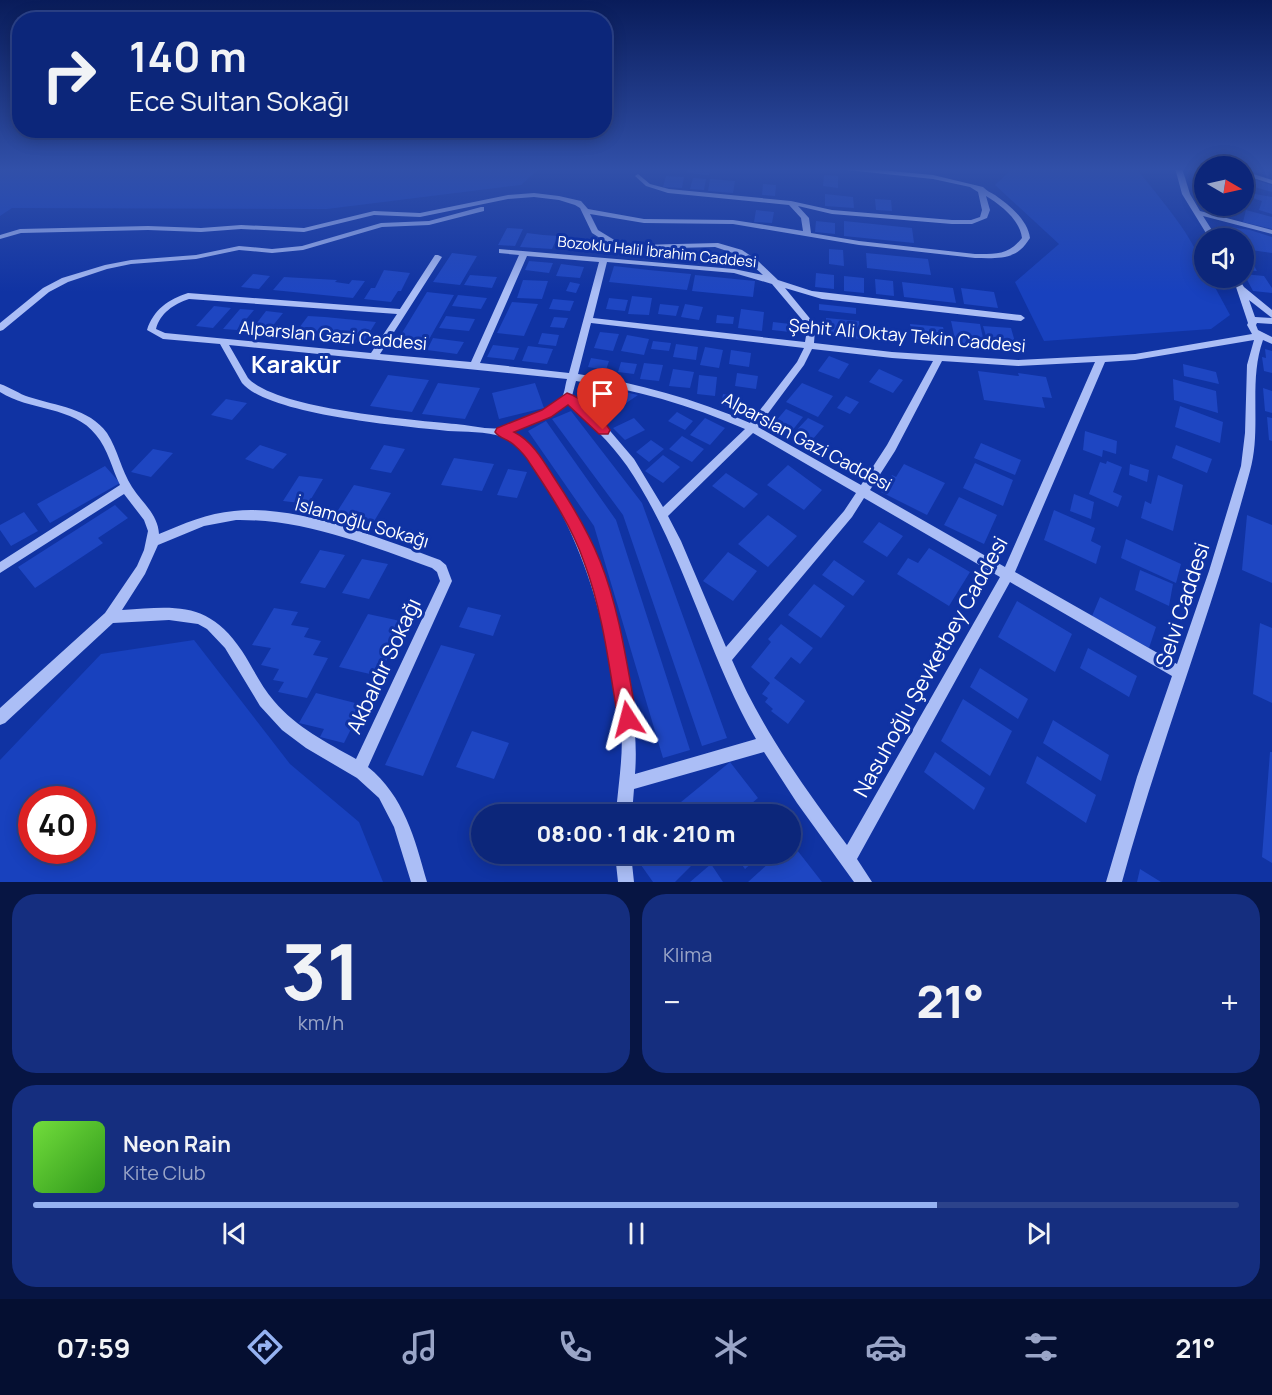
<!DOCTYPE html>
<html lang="tr">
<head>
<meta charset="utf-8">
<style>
	:root { --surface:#0c267a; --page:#152e7f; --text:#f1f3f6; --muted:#9aa5c7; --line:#2c438b; --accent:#95b2f1 }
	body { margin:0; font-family:Manrope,sans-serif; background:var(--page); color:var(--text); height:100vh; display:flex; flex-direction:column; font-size:22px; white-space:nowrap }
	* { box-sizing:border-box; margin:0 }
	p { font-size:20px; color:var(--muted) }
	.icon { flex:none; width:33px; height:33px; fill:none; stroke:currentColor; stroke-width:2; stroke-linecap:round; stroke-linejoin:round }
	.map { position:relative; height:882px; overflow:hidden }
	.panel { display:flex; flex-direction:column; gap:12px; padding:12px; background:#071543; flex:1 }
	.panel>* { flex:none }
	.hud { position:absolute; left:12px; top:12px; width:600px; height:126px; border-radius:24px; box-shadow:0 3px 15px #0003,0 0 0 2px var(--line); background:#0c267a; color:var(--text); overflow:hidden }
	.needle { width:39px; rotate:99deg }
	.buttons { position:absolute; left:1194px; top:156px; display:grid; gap:12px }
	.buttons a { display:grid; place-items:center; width:60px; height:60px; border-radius:50%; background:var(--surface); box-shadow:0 3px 15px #0003,0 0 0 2px var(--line); font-size:30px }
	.speed { position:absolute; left:18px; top:786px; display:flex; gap:12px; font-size:30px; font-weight:700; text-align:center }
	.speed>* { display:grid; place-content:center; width:78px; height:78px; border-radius:50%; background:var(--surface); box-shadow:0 3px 15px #0003,0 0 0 2px var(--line); line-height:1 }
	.speed .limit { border:9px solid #d22; background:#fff; color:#111 }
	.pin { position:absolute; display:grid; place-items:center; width:51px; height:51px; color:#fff; margin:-62px -26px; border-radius:50% 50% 50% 0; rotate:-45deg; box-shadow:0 0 6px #0007 }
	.pin .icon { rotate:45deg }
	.me { position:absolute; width:66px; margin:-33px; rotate:351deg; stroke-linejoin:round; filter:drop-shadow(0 0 4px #0008) }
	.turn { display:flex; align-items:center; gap:21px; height:126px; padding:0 18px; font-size:27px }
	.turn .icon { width:78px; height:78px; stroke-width:2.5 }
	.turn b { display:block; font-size:42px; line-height:51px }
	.big { font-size:45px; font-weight:800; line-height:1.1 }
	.panel .widget { flex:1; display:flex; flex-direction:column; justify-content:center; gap:9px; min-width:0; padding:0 21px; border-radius:24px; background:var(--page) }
	.panel .dial { align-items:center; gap:0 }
	.dial b { font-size:78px; line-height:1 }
	.song { display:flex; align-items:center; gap:18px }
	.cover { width:72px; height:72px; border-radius:9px; background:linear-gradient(135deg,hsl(100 70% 55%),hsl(110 70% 35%)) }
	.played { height:6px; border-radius:3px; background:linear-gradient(90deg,var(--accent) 75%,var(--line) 75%) }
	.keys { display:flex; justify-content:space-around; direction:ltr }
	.heat { display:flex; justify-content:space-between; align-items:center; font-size:33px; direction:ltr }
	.panel .tiles { flex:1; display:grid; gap:12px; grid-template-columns:1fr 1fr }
	.widget:last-child { grid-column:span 2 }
	.trip { position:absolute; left:471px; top:804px; width:330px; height:60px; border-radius:30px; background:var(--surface); box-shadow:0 3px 15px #0003,0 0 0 2px var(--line); font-weight:800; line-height:60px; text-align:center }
	.tab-bar { display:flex; height:96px; justify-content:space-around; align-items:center; background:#050f31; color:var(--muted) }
	.tab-bar .icon { width:42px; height:42px }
	.tab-bar .current { color:var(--accent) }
	.tab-bar b { font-size:27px; color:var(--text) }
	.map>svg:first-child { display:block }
	.green { fill:#1841be; fill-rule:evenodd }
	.building { fill:#1e46c2 }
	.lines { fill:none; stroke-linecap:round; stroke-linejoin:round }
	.minor { fill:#abbef6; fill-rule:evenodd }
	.route { fill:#e11d48; stroke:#92132f; stroke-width:1.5 }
	.labels { text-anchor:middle; stroke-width:6; stroke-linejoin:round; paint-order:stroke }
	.far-street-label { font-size:15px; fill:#fff; stroke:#1033a3 }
	.street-label { font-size:18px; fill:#fff; stroke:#1033a3 }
	.near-street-label { font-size:21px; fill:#fff; stroke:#1033a3 }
	.district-label { font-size:24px; font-weight:bold; fill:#fff; stroke:#1033a3 }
</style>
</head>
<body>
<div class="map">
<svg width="1272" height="882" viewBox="0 0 1272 882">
	<rect width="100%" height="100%" fill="#1033a3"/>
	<path class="green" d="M0 168H540L521 185 327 209 12 208 0 216Z
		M1013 168H1136C1155 193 1204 246 1204 278H1210L1230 315 1211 329 1044 341 1015 282 1059 244 995 185Z
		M194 640 290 764 359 822 383 882H0V760L101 654ZM32 800H82V850H32Z"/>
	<path class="building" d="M687 168H711L709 175 686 173Z
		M1244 168H1266L1270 170 1268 176Z
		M824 175 838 176V188L823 186Z
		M666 176 684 177 682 188 663 187Z
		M1244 177 1272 185V192L1244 184Z
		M693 178 706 179 704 190 690 189Z
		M710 179 735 181 733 193 708 191Z
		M763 184 776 185 775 196 762 195Z
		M1244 192 1272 197V214L1259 210 1262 201 1244 195Z
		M825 194 853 197 854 208 825 206Z
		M875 199 891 200 892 211 876 210Z
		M756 210 774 212 772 223 754 222Z
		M1246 210 1272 217V229L1243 222Z
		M816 221 835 223V234L815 232Z
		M844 221 912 228 914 243 844 236Z
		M1224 226 1250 230 1272 237V253L1244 249V238H1226Z
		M507 228 523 229 515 246 498 245Z
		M527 233 543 235 558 236 552 249 520 247Z
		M829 249 843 250 844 266 829 264Z
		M452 253 477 256 460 285 433 282Z
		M866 253 928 259 931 275 867 268Z
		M1244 253 1247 254 1257 271 1244 270Z
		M529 261 553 263 549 273 525 270Z
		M561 264 584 267 580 278 556 276Z
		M614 266 649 270 691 274 687 290 609 282Z
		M384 270 410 273 401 291H398L391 302 364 299 371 288H375Z
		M816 273 834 275V289L815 287Z
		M253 274 270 276 259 289 241 287Z
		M1244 274 1264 276 1272 288V293L1253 291Z
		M470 275 497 277 492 288 464 285Z
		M695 275 755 281 753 297 692 291Z
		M844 276 864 278V293L844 291Z
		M284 277 337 280 335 282 349 284 352 280 365 281 353 298 273 290Z
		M875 279 893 281 894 296 876 294Z
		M523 280 548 281 542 299 517 298Z
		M570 282 580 284 576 293 566 291Z
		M902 282 953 288 956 303 904 297Z
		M961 288 994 292 998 308 964 304Z
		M427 292 454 295 423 350 394 346Z
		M458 295 487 298 481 309 452 306Z
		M632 296 652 298 649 315 628 314Z
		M609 298 628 300 625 311 606 309Z
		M553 299 574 301 570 311 549 309Z
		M512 302 538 304 524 336 497 333Z
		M660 304 679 306 676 316 658 314Z
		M685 304 703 307 699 320 681 317Z
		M819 304 856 308V314L819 310Z
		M214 306 231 308 213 328 196 326Z
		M240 309 254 310 237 330 223 329Z
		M741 309 764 312 762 331 738 328Z
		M266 311 283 313 267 333 250 332Z
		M717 315 734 317 733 324 716 323Z
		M308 316 325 317 376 322 363 343 293 336Z
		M446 316 475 319 469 331 439 328Z
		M554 317 568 318 564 328 550 327Z
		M826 318 859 321 861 339 826 335Z
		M951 321 980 324 985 347 956 344Z
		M773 322 790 324V332L772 330Z
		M910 324 943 327 948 345 914 343Z
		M983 326 1011 328 1017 349 989 346Z
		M600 332 619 334 613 351 594 348Z
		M542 333 559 335 556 346 538 344Z
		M627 335 649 339 644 355 621 351Z
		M433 338 464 342 457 354 427 350Z
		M653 341 671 343 669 351 651 349Z
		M676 344 698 347 696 360 673 357Z
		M493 345 519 348 514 360 487 357Z
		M528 346 553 349 547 364 522 361Z
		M705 347 723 350 719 368 700 365Z
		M1265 349 1272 351V373L1264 371 1262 357 1266 358Z
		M731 350 751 353 749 367 729 364Z
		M829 356 849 364 839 379 818 371Z
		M591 358 609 361 606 370 588 367Z
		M621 362 637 364 634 374 618 372Z
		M644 363 663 365 659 381 640 379Z
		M1183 364 1216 372 1219 384 1184 376Z
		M673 369 694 372 690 388 669 386Z
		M879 369 903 380 893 393 869 382Z
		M978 371 1019 376 1018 373 1046 377 1052 398 1042 397 1045 408 984 400Z
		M737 373 758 376 756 389 735 386Z
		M388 375 429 380 412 412 370 406Z
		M699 375 717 377 715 396 697 394Z
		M1173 379 1216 391 1218 413 1174 400Z
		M438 383 480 388 465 419 422 414Z
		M535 383 544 408 499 419 492 393Z
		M802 383 833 396 818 417 786 402Z
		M594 385 638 395 607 416 587 390Z
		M1263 388 1272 391V413L1265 411Z
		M723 394 742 397 740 408 721 405Z
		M846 396 859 402 850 414 837 408Z
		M226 399 247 403 232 420 211 415Z
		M1180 406 1223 422 1220 443 1175 427Z
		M786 409 803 417 787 437 770 428Z
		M571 411 642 503 727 738 702 746 623 515 552 419Z
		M677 412 693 421 685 430 668 421Z
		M1267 417 1272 418V441L1269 440Z
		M634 418 645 430 625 440 613 428Z
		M705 418 725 428 710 445 690 435Z
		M808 418 824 426 807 446 790 437Z
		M546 421 616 520 690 750 663 758 594 526 528 431Z
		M1085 431 1117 441 1116 454 1103 450 1102 457 1083 450Z
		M682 436 704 449 692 462 669 449Z
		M651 440 664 449 649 462 636 452Z
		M981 443 1021 460 1015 475 974 458Z
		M260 445 287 454 273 469 245 459Z
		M384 445 405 449 391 473 370 469Z
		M1176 445 1212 459 1207 473 1172 458Z
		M153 449 173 453 151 477 131 472Z
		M663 455 680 467 663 483 645 471Z
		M454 458 494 464 482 491 441 485Z
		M1107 461 1122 467 1113 492 1122 496 1118 507 1089 494 1100 462 1106 464Z
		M975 463 1013 480 1003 506 963 488Z
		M904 464 945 483 927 515 881 492 892 475 896 477Z
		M1130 464 1149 470 1147 482 1129 475Z
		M788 465 822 490 804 510 767 485Z
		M105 466 120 483 50 523 37 504Z
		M508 469 527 472 517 498 497 495Z
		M726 473 758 494 744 508 712 486Z
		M1158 475 1183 485 1173 531 1141 518 1145 501 1151 504Z
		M299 476 323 479 308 504 283 501Z
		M354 485 391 493 373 523 335 515Z
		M1074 494 1094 502 1091 519 1070 511Z
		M959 497 997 515 984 544 944 525Z
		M115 505 128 518 98 538 103 543 35 588 18 567Z
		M1054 510 1095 528 1091 541 1101 546 1096 564 1044 540Z
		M24 512 38 531 11 546 0 530V525Z
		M768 515 797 536 768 567 738 544Z
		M1247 515 1272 525V583L1242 570Z
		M879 522 903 536 887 557 863 542Z
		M1126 539 1181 564 1176 583 1121 558Z
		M929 548 970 572 949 606 897 574 908 558 918 563Z
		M320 550 345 555 325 588 300 583Z
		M728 552 757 571 733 601 703 581Z
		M362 559 388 564 369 599 342 593Z
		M834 560 865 581 853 596 822 575Z
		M1140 570 1173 584 1169 606 1135 590Z
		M814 584 845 606 821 638 788 615Z
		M1100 597 1156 627 1149 648 1092 616Z
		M1017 601 1072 634 1055 672 998 637Z
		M468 607 501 615 493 636 459 627Z
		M274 608 298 612 291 625 309 628 304 637 321 641 313 655 328 658 307 698 278 692 284 682 273 680 279 669 261 665 271 648 252 645Z
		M368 614 405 622 379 676 339 667Z
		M1260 623 1272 628V703L1253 694Z
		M781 624 813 648 800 664 791 657 774 678 805 701 788 724 771 711 773 709 765 702 768 698 762 694 770 683 751 667 771 642 768 639Z
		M441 645 475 654 423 776 385 765Z
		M1088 648 1137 676 1129 697 1080 668Z
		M980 668 1028 699 1018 719 970 687Z
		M316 693 363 705 344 743 320 737 324 729 299 723Z
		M963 699 1012 731 990 776 941 741Z
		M1053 720 1109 755 1101 781 1043 743Z
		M472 731 509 743 494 779 456 767Z
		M935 752 985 788 974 810 924 772Z
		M1270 752H1272V863L1262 857Z
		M1037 756 1096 795 1086 823 1026 783Z
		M730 762 758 798 739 814H690L681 802Z
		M790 841 822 882H748L779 854H790Z
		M641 854H701L702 855 675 882H653L636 858Z
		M734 854H762L745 869Z
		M711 864 723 882H690Z
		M1140 869 1161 882H1137Z"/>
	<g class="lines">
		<path class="minor" d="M828 168H859L933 175 983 187C987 191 990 192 995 195 1009 205 1028 220 1030 238 1027 242 1024 247 1020 250 1009 260 989 258 975 258L859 245 733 224 644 223 590 214 598 230 616 241 637 245 718 243 742 250 757 260 778 280 812 291 1021 315 1025 318 1021 321 822 299 785 288 812 321 815 330 814 343 892 352 1018 360 1135 354 1252 334 1247 325 1248 323 1236 287 1230 278H1238L1244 287 1272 310V318L1249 300 1255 317 1272 318V324L1257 323 1256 325 1258 330 1272 337V344L1263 340C1248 382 1262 428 1250 471 1213 610 1160 743 1122 882H1106L1137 777 1172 676 1010 582 857 859 872 882H854L797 803 764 752 634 789 632 814H616C618 784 624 755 621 724 619 704 615 685 611 666 598 597 579 539 542 479 532 463 520 443 502 437 487 431 464 432 448 431 403 426 269 415 242 383L220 344 163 339 147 330C153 310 169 299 188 293L400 309 435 255H438L442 257 380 354 471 362 519 255 499 253V249L734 269 763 275 751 264 736 254 715 247 637 249 611 245 592 233 580 208 575 205 559 200 534 197 508 199 420 217 374 215 304 232 241 229 201 232 148 230 21 233 0 239V235L20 229 148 226 201 228 241 225 304 228 374 211 420 213 508 195 534 193 559 196 581 201 588 209 644 219 733 220 803 231 801 218 789 205 668 193 646 186 635 176 638 174 650 184 669 189 791 201 832 210 952 220H971L980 217 982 210 978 192 970 187 933 179ZM986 196C1001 205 1020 220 1022 238 1008 255 996 254 975 254L859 241 811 233 809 218 798 206 832 214 952 224H972L987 218 990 210ZM527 256 599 262 569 373 480 363ZM607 262 734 273 772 284 804 322 807 330 805 342 593 318ZM189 299 397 314 371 353 165 333 156 329C160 313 174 304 189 299ZM591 323 804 348 797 362 750 423C695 399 638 383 578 374ZM1254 340 1247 365 1245 433 1241 466 1209 571 1177 664 1015 572 1105 362 1135 360ZM229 345 567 379C565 385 565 392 562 397 553 409 516 425 501 428 489 430 468 425 456 424 412 420 276 409 248 378ZM812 349 892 358 933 361 887 445 861 485 758 427 804 365ZM942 361 1018 366 1095 362 1005 567 870 490 895 451ZM576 381C635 389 690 405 745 429L663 507 634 459 605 425 572 396ZM567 403C589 422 610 442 627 466 684 550 706 652 756 739L635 774C638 736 632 702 625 665 611 600 593 544 558 487 546 466 533 444 511 432L549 417ZM753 433 856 493 844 511 726 647 681 541 668 516ZM864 498 1000 577 847 845C803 786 761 728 732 660L852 517Z
			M1175 168H1182L1190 194 1200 211 1272 230V234L1203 216 1217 238H1209L1182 194Z
			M1244 171 1272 180V184L1244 175Z
			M481 207H484V211L429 225 382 227 303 250 272 253 239 250 196 259 131 264 107 269 68 282 49 292 3 330 0 331V323L43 288 62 278 105 265 131 260 196 255 239 246 272 249 302 246 381 223 429 221Z
			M0 384C10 387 19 394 29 397 56 406 89 408 107 433 118 450 121 470 132 487 142 503 158 514 159 534 183 524 208 513 234 511 297 504 381 539 440 560L446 565 452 581 368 767C404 796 415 839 427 882H411L394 827 379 798 357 778 306 748 282 730 260 706 225 648 207 629 198 624 169 620 113 623 5 723 0 725V708L105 613 137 566 144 550 148 531 144 520 124 494 0 573V562L120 485C112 469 108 449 96 435 74 406 29 411 0 392ZM236 520C304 519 368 545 432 568L437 572 440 581 356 759C326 742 297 728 274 701 261 686 253 668 242 651 209 601 176 606 122 610L145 574 158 545 204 526Z
			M615 854H631L634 882H618Z"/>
	</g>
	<linearGradient id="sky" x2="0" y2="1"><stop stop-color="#091c5a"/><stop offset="0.58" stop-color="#3150a9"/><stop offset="1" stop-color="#3150a9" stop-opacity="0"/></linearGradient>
	<rect width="1272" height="292" fill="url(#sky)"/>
	<path class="route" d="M567 393C583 398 601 416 610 430L608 434H599L568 405 551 417 514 432C532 441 543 460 553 476 571 503 588 531 600 561 620 611 627 666 637 719L634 725 628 728 621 725 618 719C609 666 603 612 584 562 572 527 551 495 531 465 527 458 520 450 513 444 507 439 499 438 495 432L497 428 542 410Z"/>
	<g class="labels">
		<g class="far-street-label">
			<text transform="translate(657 252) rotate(6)" y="5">Bozoklu Halil İbrahim Caddesi</text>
		</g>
		<g class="street-label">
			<text transform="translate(333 336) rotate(5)" y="6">Alparslan Gazi Caddesi</text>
			<text transform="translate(907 336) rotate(5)" y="6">Şehit Ali Oktay Tekin Caddesi</text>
			<text transform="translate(807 442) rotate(28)" y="6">Alparslan Gazi Caddesi</text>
			<text transform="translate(362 523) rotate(16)" y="6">İslamoğlu Sokağı</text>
		</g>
		<g class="near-street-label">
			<text transform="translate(1183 605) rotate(-72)" y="7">Selvi Caddesi</text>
			<text transform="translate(384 666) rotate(-65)" y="7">Akbaldır Sokağı</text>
			<text transform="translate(931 667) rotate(-61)" y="7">Nasuhoğlu Şevketbey Caddesi</text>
		</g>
		<g class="district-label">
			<text x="296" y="373">Karakür</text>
		</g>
	</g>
</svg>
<div class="buttons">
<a><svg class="needle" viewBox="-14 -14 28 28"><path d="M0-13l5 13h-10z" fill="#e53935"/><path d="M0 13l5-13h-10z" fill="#9aa5c7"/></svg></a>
<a><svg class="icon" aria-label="sound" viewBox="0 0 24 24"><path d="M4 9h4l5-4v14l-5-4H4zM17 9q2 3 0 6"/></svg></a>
</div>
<div class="speed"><div class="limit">40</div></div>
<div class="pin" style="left:603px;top:430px;background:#d93025"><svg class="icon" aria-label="arrive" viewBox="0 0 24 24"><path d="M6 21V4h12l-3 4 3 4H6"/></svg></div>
<svg class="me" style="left:628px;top:719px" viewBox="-20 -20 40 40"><path d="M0-17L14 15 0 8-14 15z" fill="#e11d48" stroke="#fff" stroke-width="4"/></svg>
<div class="trip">08:00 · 1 dk · 210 m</div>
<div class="hud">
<div class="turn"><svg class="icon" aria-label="right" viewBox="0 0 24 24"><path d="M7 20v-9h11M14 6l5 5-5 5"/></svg><div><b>140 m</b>Ece Sultan Sokağı</div></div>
</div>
</div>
<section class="panel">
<div class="tiles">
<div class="widget dial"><b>31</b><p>km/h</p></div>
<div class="widget"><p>Klima</p>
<div class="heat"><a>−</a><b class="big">21°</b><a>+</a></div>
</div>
<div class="widget">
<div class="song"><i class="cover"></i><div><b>Neon Rain</b><p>Kite Club</p></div></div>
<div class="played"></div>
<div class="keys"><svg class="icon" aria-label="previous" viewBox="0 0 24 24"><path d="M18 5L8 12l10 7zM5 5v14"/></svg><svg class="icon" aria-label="pause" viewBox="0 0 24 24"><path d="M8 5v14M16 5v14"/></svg><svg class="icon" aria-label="next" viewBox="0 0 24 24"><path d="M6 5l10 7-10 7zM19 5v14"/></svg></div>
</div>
</div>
</section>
<nav class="tab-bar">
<b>07:59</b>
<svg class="icon current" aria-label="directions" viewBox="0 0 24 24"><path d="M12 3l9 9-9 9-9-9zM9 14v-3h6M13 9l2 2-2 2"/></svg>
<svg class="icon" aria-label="music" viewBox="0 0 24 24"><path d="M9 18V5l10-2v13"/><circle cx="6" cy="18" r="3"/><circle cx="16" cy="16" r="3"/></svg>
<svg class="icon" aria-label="phone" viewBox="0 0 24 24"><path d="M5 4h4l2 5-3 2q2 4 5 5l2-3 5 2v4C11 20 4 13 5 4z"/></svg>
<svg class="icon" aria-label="climate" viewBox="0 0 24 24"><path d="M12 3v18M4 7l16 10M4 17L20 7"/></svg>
<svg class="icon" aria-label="car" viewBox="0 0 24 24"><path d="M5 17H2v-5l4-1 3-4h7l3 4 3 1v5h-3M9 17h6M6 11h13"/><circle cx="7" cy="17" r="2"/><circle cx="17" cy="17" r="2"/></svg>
<svg class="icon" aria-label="filters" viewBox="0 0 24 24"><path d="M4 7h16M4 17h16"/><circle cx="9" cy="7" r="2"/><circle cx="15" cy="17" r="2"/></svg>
<b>21°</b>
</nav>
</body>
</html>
